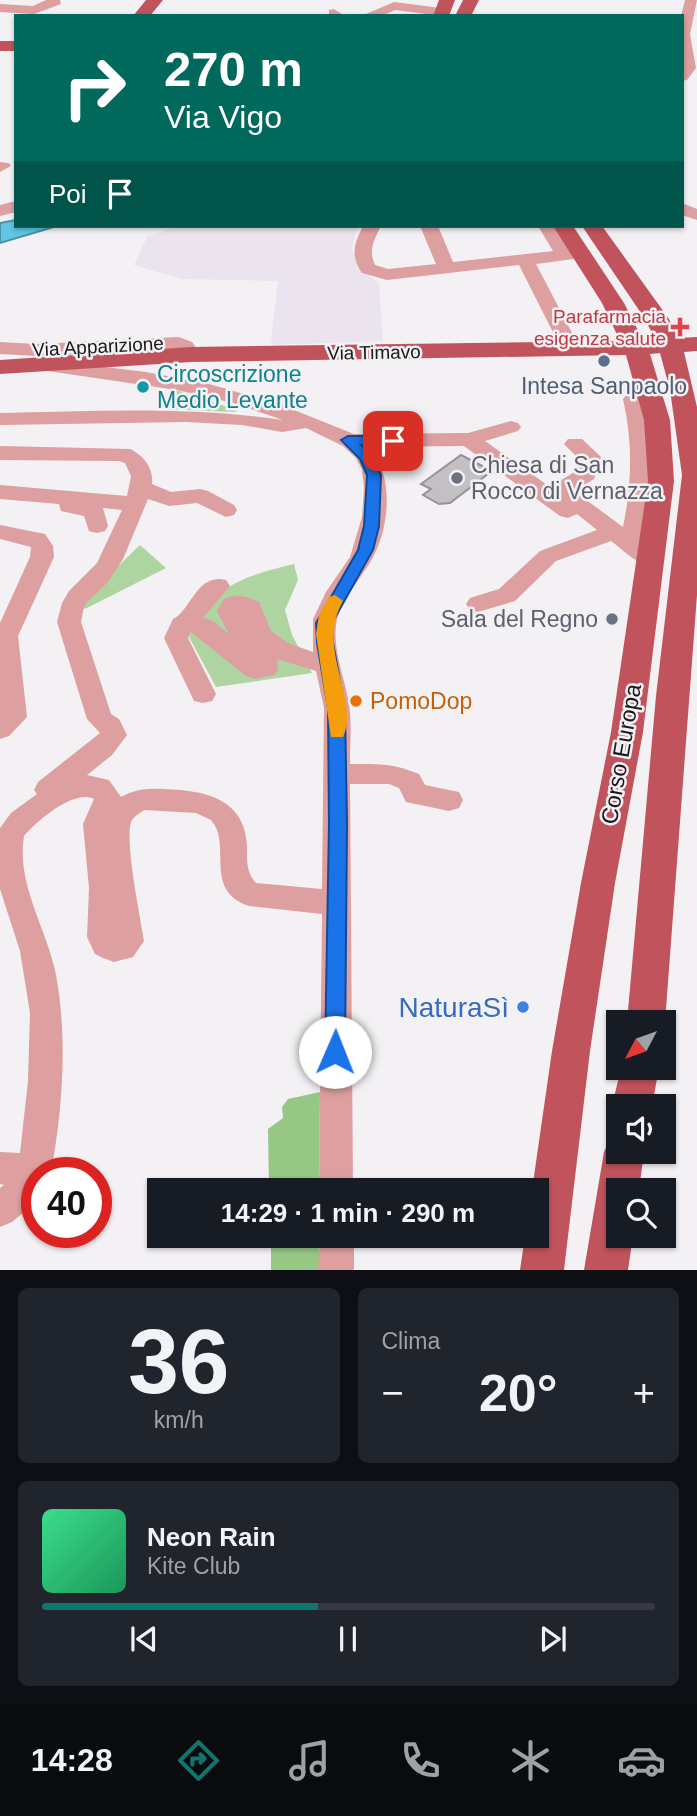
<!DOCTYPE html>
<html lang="it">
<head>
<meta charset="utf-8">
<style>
	:root { --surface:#171b24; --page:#20242c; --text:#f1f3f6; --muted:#9ea1a6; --line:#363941; --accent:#0f766e }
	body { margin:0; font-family:Helvetica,sans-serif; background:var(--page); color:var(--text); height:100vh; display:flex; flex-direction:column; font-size:26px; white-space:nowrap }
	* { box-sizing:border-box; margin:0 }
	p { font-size:23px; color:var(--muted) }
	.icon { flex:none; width:38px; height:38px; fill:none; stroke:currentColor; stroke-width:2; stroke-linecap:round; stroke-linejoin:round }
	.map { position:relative; height:1270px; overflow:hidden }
	.side { display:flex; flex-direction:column; gap:18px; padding:18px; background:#0d0f14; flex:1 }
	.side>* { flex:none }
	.banner { position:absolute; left:14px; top:14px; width:670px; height:214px; border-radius:0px; box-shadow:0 2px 5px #0004; background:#00695c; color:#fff; overflow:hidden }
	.needle { width:46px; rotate:229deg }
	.buttons { position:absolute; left:606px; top:1010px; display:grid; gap:14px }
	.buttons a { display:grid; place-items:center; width:70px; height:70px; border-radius:0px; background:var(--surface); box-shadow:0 2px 5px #0004; font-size:35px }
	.speed { position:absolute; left:21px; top:1157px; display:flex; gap:14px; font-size:35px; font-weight:700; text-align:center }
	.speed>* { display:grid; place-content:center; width:91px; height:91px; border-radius:50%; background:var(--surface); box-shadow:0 2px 5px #0004; line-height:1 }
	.speed .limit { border:10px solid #d22; background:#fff; color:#111 }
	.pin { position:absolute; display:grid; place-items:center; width:60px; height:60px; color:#fff; margin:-30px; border-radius:14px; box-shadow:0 4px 10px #0006 }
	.me { position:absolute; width:77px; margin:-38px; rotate:1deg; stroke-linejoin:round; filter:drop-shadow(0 0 5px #0008) }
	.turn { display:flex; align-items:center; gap:24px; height:147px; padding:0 35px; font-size:32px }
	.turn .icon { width:91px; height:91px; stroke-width:2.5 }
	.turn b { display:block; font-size:49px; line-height:60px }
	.then { display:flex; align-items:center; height:66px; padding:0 35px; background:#0003; gap:14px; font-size:26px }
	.big { font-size:52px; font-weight:700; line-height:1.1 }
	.side .card { flex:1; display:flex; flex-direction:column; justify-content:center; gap:10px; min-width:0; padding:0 24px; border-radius:10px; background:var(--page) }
	.side .dial { align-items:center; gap:0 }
	.dial b { font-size:91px; line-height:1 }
	.song { display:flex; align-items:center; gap:21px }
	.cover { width:84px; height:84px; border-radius:10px; background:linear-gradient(135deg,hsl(150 70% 55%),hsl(150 70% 35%)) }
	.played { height:7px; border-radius:4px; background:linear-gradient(90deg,var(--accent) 45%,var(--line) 45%) }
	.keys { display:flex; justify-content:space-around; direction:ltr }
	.heat { display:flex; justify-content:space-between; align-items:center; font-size:38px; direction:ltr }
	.side .tiles { flex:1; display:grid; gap:18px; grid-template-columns:1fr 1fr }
	.card:last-child { grid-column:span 2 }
	.trip { position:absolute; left:147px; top:1178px; width:402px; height:70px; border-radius:0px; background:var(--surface); box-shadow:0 2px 5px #0004; font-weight:700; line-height:70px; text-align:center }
	.tab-bar { display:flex; height:112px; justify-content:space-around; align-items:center; background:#090b0e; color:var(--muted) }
	.tab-bar .icon { width:49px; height:49px }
	.tab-bar .selected { color:var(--accent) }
	.tab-bar b { font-size:32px; color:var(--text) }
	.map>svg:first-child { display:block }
	.built { fill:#ebe4ee }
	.green { fill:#aed4a1 }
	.forest { fill:#96c785 }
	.water { fill:#5fc6e6; stroke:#4a92a9; stroke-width:2 }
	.building { fill:#c3c0c4; stroke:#959296; stroke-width:2 }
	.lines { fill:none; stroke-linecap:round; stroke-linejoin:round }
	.minor { fill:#dd9fa0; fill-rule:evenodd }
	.major { fill:#c1535c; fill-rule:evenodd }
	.route { fill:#1a73e8; stroke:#114b97; stroke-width:2 }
	.slow { fill:#f59e0b }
	.health-dot { fill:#e0444e; stroke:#f3f1f4; stroke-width:2.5 }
	.service-dot { fill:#5c6f8a; stroke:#f3f1f4; stroke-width:2.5 }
	.culture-dot { fill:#0f9aa8; stroke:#f3f1f4; stroke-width:2.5 }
	.worship-dot { fill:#6b7280; stroke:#f3f1f4; stroke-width:2.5 }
	.food-dot { fill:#e8710a; stroke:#f3f1f4; stroke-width:2.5 }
	.shop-dot { fill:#3f7fe0; stroke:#f3f1f4; stroke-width:2.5 }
	.labels { text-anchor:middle; stroke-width:5; stroke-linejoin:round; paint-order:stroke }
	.far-health-label { font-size:19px; fill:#be3a42; stroke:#f3f1f4; text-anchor:end }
	.far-street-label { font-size:19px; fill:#19191a; stroke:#f3f1f4 }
	.culture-label { font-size:23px; fill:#0d838f; stroke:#f3f1f4; text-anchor:start }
	.service-label { font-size:23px; fill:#4e5e75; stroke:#f3f1f4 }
	.worship-label { font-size:23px; fill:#5b616d; stroke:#f3f1f4; text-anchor:start }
	.food-label { font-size:23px; fill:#c56008; stroke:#f3f1f4; text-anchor:start }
	.street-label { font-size:23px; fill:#19191a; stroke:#f3f1f4 }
	.near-shop-label { font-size:28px; fill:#366cbe; stroke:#f3f1f4; text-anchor:end }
</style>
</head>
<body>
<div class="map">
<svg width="697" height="1270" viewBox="0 0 697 1270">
	<rect width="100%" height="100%" fill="#f3f1f4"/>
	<path class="built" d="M179 226H358L352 247 357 266 379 284 383 341 273 345 271 341 278 281 181 279 134 265 147 237Z"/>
	<path class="green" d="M170 388 237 410 235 412 163 409Z
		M140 545 166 568 85 609 81 602Z
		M294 564 298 580 285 610 292 635 312 673 216 687 189 637C206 588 247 575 294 564Z"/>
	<path class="forest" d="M320 1092 319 1190H269L268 1129 283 1118 282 1107 288 1099Z
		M271 1236H318L320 1270H271Z"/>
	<path class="water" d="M16 220V226H57L0 243V223Z"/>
	<path class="building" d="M461 455 492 471 450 503 439 504 423 495 431 489 421 484Z"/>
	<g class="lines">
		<path class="minor" d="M46 0H60L61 4 34 14 0 12V4L33 6Z
			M685 0H697L690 34 696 68 687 80 682 81 681 16Z
			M394 2 441 8 448 12 442 16 395 10 381 16 366 14Z
			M334 9 345 16H329V10Z
			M0 162 9 163 11 166 0 172Z
			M16 201V212L0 216V205Z
			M682 203 697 209V220L682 215Z
			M363 226H381C374 240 368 250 375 265L388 269 436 264 420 226H438L453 262 553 251 538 226H556L569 249 581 248 590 253 581 258 536 264 580 348 577 352H563L519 265 387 280 362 273C350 255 354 244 363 226Z
			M179 337 192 342 195 346 192 361H178L175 349 36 356 0 354V342L36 344Z
			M48 360 146 372 209 384 279 404 354 434 468 433 511 421 518 423 521 427 518 431 485 441 550 487 576 471 579 459 564 444 568 439H582L601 457 594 479 574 491 623 527C632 484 633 442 623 399L626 395H640L643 399C656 446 655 494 642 541L663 559 659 564C641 570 625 551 611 541L556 561 515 601 478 612 470 610 466 604 470 598 499 589 540 551 597 530 577 514 568 518 560 516 464 446 370 447C394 477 390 527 372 559 360 581 339 600 336 625 333 653 345 678 349 704 352 723 350 744 350 764 379 764 392 763 419 774L425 785 459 792 463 800 459 808 449 811 406 802 399 788 389 784H350L353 1190H319L322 914 249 906C202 890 233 845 211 820L196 813 145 810C141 812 135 816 132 820 123 835 141 920 144 941L133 957 114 962 103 958 95 954 87 937 89 888 83 824 94 799C74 789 37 821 24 836 16 882 45 926 55 970 68 1034 63 1108 51 1172H37V1201L12 1222 0 1227V1188L4 1185 0 1184V1152L20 1153 28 1081 30 1013 20 951 0 889V828L11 813 37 794 34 790 38 782 100 733 87 719 57 622 62 603 69 591 97 563 122 510 103 508 108 526 105 531 97 533 89 531 84 516 61 511 59 504 0 499V485L127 496 131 476 125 463 119 461 0 460V446L130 449C143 455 154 468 152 484L171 492 200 489 208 491 234 505 237 510 234 515 226 517 197 503 169 506 148 499 123 559 108 582 86 603 83 611 81 622 111 714 119 719 127 735 112 755 87 775 109 780 121 797C141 786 159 789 180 790 216 793 246 806 247 847 247 861 246 872 256 883L322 889 324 708 316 671 277 659 278 669 274 675 255 679 246 676 191 632 188 638 216 694 212 701 203 703 194 701 164 638 173 619C190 612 197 572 226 580L230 586 203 618 213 621 229 634 217 611 225 598C239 594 246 596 259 602L271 631 288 643 313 652V619L326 592 350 557 362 517 364 488 362 469 356 458 343 446 306 428 282 432 242 425 186 422 0 425V413C95 411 189 406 283 420L233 403 177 390 41 370 38 366 41 362Z
			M0 525 45 534 53 546 54 557 18 636 27 717 9 736 0 739V623L30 557 31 547 0 539Z
			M320 1236H354V1270H318Z"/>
		<path class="major" d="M146 0H163L150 16H133Z
			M439 0H455L449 16H433Z
			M463 0H479L471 16H455Z
			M0 41H16V51H0Z
			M553 226H573L624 303 643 340 655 339 645 319 582 226H602L669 319 678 338 697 337V351L684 352 697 407V595L665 1022 663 1026V1022H627L656 696 682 475 670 390 660 353 650 354 670 420 674 481 643 732 615 883 590 1051 564 1270H520L525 1236H537V1190H532L552 1051 581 883 611 732 648 481 644 420 626 355 191 362 0 374V360L191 347 620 341 602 303Z
			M621 1068H659L652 1106H618V1119L612 1106Z
			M618 1135V1152H644L639 1190H618V1236H633L628 1270H584L604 1152 610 1138Z"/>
	</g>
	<path class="route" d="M348 436H393L399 441 393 445H361L373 457 381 475 379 526 373 550 332 623 333 643 345 708 347 824 345 1052 342 1058 335 1061 328 1058 325 1052 329 824 328 708 317 643 316 623 358 550 364 526 367 475 360 459 341 440Z"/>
	<path class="slow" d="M335 595 343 601C315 648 361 702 343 737H331L316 634 319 615 329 597Z"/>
	<path class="health-dot" d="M676.5 316.5h7v7h7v7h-7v7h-7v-7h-7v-7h7z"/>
	<circle class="service-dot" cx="604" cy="361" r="7"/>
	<circle class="culture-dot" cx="143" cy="387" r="7"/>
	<g class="worship-dot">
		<circle cx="457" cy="478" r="7"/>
		<circle cx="612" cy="619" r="7"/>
	</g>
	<circle class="food-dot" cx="356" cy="701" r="7"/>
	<circle class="shop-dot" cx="523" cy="1007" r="7"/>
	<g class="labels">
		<g class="far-health-label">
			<text x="666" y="323">Parafarmacia<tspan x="666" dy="22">esigenza salute</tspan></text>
		</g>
		<g class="far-street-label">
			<text transform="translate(98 346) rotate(-3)" y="7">Via Apparizione</text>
			<text transform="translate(374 352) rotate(-1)" y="7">Via Timavo</text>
		</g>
		<g class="culture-label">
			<text x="157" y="382">Circoscrizione<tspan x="157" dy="26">Medio Levante</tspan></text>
		</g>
		<g class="service-label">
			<text x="604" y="394">Intesa Sanpaolo</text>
		</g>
		<g class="worship-label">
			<text x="471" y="473">Chiesa di San<tspan x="471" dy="26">Rocco di Vernazza</tspan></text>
			<text x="598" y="627" text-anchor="end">Sala del Regno</text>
		</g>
		<g class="food-label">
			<text x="370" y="709">PomoDop</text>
		</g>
		<g class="street-label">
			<text transform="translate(621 754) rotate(-80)" y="8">Corso Europa</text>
		</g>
		<g class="near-shop-label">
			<text x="509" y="1017">NaturaSì</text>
		</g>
	</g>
</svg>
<div class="buttons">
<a><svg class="needle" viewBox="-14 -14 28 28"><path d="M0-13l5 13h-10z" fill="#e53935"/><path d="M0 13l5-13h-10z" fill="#9ea1a6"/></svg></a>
<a><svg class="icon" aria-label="sound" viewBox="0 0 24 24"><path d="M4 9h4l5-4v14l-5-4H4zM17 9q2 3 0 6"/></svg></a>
<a><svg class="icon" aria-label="search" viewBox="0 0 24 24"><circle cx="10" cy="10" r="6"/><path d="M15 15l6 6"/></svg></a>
</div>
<div class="speed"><div class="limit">40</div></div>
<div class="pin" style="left:393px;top:441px;background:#d93025"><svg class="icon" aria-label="arrive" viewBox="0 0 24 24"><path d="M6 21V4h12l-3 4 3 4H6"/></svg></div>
<svg class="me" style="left:335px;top:1052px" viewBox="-20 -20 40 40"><circle r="19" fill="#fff"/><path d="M0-13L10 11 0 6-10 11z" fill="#1a73e8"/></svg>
<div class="trip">14:29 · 1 min · 290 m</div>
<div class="banner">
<div class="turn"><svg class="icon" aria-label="right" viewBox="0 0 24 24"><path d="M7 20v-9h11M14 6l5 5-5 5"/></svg><div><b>270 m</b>Via Vigo</div></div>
<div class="then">Poi<svg class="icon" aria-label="arrive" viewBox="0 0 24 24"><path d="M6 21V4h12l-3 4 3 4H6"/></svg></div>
</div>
</div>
<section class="side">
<div class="tiles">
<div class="card dial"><b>36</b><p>km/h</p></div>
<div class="card"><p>Clima</p>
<div class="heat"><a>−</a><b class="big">20°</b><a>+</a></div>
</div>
<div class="card">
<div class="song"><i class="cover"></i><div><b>Neon Rain</b><p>Kite Club</p></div></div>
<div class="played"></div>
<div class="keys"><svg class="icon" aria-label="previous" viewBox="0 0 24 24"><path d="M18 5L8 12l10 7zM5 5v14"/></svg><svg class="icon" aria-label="pause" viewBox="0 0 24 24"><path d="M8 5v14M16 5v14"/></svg><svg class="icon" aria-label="next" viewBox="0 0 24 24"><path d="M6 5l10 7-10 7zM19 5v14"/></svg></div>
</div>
</div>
</section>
<nav class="tab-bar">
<b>14:28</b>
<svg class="icon selected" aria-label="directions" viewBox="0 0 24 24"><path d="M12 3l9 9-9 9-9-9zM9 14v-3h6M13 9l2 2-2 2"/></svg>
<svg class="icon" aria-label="music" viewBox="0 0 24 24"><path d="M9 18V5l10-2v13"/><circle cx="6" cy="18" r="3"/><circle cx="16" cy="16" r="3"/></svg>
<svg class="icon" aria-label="phone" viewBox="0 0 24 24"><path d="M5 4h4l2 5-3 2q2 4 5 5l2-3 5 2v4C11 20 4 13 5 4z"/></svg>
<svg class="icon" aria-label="climate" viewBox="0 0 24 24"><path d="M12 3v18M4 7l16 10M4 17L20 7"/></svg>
<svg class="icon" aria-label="car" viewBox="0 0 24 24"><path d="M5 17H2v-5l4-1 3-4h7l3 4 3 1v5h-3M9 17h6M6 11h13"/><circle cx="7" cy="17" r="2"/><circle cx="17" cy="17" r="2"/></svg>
</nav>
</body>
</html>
